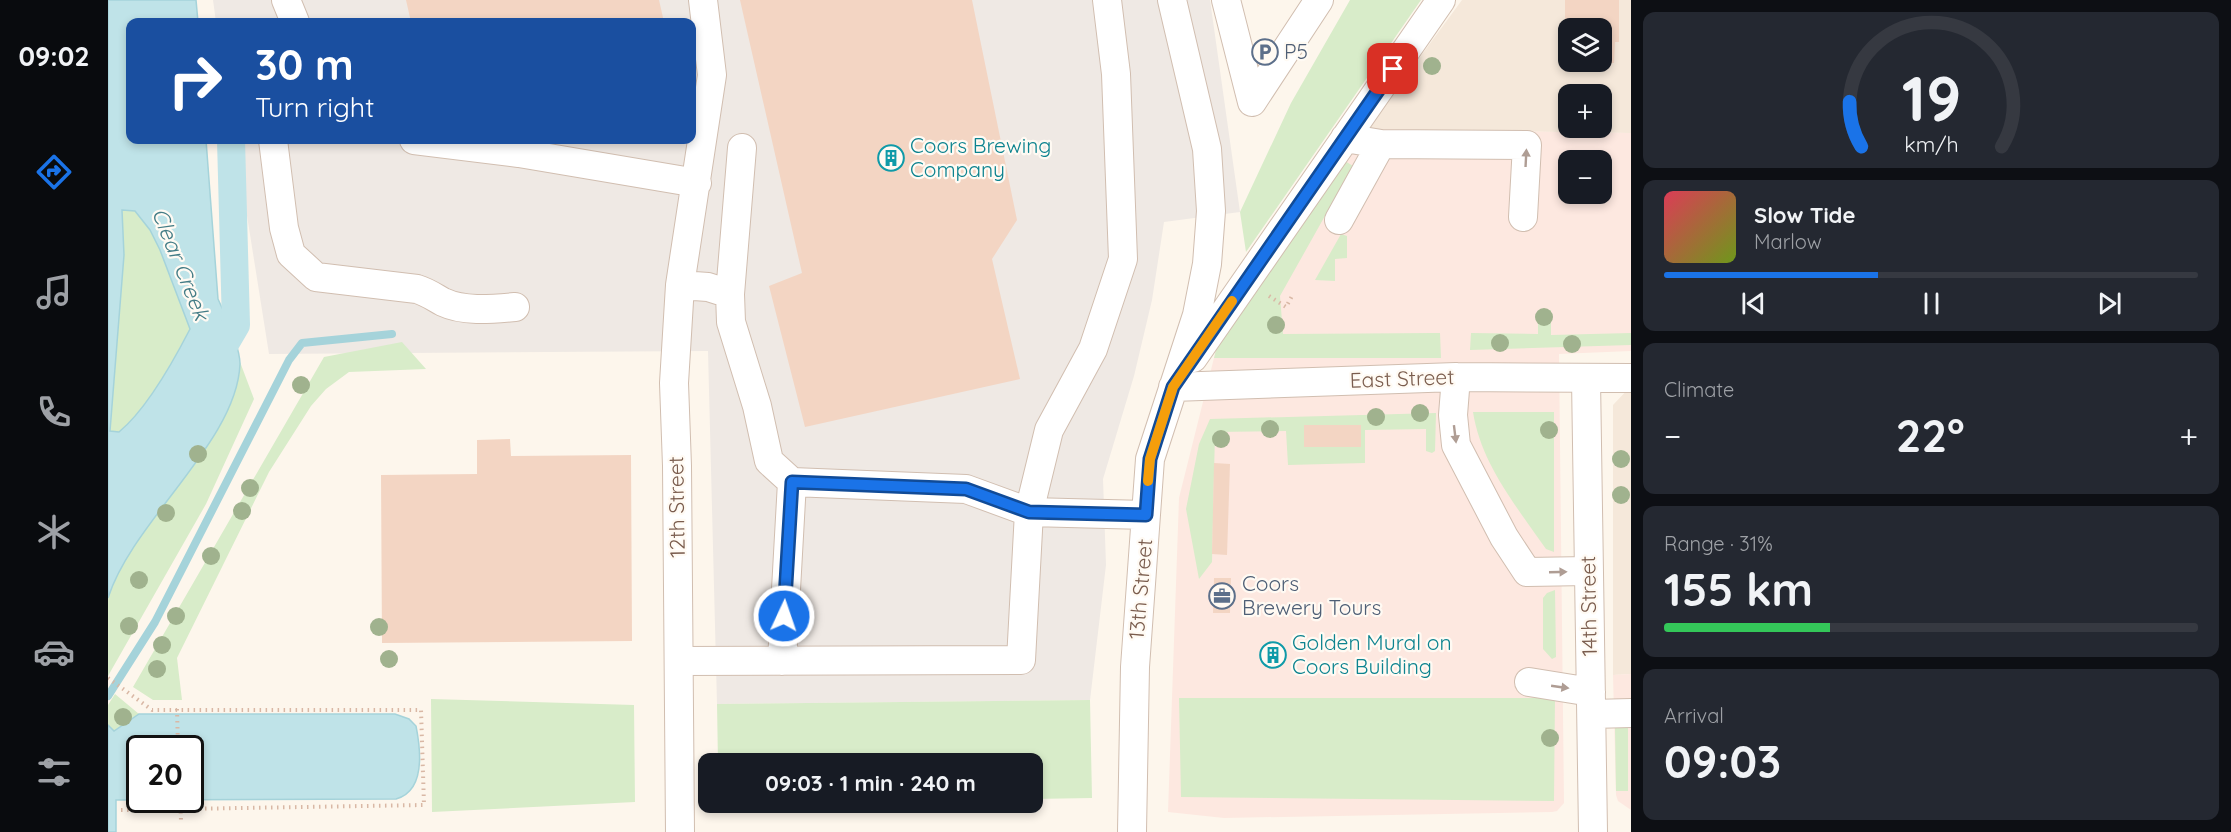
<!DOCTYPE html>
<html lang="en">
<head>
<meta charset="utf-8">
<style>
	:root { --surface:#171b24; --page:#242831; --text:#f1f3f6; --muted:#9ea1a6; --line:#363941; --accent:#1a73e8 }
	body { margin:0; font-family:Quicksand,sans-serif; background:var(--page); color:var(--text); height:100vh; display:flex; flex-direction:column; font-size:22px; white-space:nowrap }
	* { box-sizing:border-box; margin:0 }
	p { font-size:20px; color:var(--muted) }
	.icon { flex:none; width:33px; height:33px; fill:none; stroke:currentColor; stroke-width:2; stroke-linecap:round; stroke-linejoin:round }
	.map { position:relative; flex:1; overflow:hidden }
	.details { display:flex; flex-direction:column; gap:12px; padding:12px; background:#0d0f14; width:600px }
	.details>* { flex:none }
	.guide { position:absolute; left:18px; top:18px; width:570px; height:126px; border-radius:12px; box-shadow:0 3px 9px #0003; background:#1a4fa0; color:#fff; overflow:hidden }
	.tools { position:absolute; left:1450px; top:18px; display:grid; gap:12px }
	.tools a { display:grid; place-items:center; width:54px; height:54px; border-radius:12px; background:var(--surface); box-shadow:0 3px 9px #0003; font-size:30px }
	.speed { position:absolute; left:18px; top:735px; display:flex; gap:12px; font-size:30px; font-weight:700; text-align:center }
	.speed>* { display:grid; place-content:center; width:78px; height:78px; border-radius:50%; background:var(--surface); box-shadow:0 3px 9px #0003; line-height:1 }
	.speed .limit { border:3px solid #111; border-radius:9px; background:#fff; color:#111 }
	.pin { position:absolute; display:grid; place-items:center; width:51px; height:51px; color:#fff; margin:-26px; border-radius:12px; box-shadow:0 3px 9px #0006 }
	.me { position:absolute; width:66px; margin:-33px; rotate:3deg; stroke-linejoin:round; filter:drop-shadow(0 0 4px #0008) }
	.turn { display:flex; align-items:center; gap:21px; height:126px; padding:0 30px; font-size:27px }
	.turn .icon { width:78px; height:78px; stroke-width:2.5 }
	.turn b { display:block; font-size:42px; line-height:51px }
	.big { font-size:45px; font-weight:700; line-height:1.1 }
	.details .tile { flex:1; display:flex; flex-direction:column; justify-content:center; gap:9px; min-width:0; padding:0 21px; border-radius:12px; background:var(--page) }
	.details .dial { align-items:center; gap:0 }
	.dial svg { height:156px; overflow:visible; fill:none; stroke:var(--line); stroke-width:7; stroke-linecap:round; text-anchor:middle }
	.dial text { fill:var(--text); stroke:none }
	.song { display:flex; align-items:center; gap:18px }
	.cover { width:72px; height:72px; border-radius:9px; background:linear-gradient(135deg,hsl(350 70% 55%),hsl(80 70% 35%)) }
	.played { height:6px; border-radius:3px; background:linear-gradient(90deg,var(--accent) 40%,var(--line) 40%) }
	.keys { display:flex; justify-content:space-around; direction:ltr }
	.heat { display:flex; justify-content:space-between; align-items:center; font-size:33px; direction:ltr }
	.charge { height:9px; border-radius:4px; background:linear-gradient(90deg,#34c759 31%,var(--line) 0) }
	.trip { position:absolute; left:590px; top:753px; width:345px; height:60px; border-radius:12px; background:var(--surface); box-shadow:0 3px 9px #0003; font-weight:700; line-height:60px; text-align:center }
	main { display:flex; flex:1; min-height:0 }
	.menu { display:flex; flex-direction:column; width:108px; justify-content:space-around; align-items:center; background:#090b0e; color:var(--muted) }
	.menu .icon { width:42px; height:42px }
	.menu .current { color:var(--accent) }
	.menu b { font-size:27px; color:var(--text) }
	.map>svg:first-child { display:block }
	.residential { fill:#f5e8da; fill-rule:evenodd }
	.commercial { fill:#fde8e0; fill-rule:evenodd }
	.industrial { fill:#efe9e4 }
	.green { fill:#d8ecc9 }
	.water { fill:#bfe3e8; stroke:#a5d3da; stroke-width:1.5; fill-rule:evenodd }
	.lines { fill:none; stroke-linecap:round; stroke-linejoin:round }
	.stream { stroke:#a5d3da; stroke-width:8 }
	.canal { stroke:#bfe3e8; stroke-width:28 }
	.building { fill:#f3d5c3 }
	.minor-casing { stroke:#d1beb0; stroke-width:30 }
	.path { stroke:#d9b8a5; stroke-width:4; stroke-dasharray:1.5 4.5; stroke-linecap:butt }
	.minor { stroke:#fff; stroke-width:28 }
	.path-bridge { stroke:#d9b8a5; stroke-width:4; stroke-dasharray:1.5 4.5; stroke-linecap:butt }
	.tree { fill:#a0b28e }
	.oneway { fill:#af9d94 }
	.route-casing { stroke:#114b97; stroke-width:15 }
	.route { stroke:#1a73e8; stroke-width:10 }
	.slow { stroke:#f59e0b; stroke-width:10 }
	.labels { text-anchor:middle; stroke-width:4.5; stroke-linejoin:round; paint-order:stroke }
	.service-label { font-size:21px; fill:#4e5e75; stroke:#fffaf3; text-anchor:start }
	.culture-label { font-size:21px; fill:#0d838f; stroke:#fffaf3; text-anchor:start }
	.street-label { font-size:21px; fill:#7a5c4d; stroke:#fffaf3 }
	.water-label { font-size:22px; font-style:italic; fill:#437c86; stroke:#fffaf3 }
</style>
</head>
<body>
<main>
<nav class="menu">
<b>09:02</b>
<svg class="icon current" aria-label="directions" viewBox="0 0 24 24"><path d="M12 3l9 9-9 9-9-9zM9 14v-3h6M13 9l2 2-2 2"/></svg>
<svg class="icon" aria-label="music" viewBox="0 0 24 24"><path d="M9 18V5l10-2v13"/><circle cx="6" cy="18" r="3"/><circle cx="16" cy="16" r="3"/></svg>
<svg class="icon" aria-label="phone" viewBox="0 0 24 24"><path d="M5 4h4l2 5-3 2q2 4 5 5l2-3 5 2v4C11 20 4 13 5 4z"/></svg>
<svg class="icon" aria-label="climate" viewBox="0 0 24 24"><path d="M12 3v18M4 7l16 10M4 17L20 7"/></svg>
<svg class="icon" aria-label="car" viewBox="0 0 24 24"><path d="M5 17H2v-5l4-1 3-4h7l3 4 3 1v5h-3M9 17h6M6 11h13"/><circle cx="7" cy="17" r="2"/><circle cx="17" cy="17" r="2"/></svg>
<svg class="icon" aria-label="filters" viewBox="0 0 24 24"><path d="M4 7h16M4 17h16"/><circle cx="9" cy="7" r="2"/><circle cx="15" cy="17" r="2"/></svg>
</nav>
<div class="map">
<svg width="1523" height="832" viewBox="0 0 1523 832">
	<rect width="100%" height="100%" fill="#fdf6ec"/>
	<path class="residential" d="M1354 0H1523V133L1259 129ZM1461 28H1494V62H1461ZM1461 94H1494V128H1461Z
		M1523 386V674L1505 675V405Z"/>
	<path class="commercial" d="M1259 129 1523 133V351L1451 354 1456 803 1449 811 1444 812 1116 818 1060 812 1071 498 1112 334ZM1461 160H1494V194H1461Z
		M1523 674V810L1510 801 1508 795 1505 675Z"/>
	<path class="industrial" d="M105 0H1102L1132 212 1056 222 1044 300 1026 376 995 479 998 565 982 700 609 704 600 351 161 354 127 140H584V22H108Z"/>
	<path class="green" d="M1242 0H1313L1138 252 1132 212 1183 103Z
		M1237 161 1245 166 1172 296 1175 334 1327 333H1332L1333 358H1106L1112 334Z
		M14 210 27 211 42 230 52 250 82 329C64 362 40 408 11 432L2 431 16 255Z
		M1233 234 1239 236V258L1227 259V281L1207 280Z
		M1443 310V335L1523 333V345L1362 350 1363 333 1430 334V312Z
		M294 342 318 369 241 372 218 389 203 406 161 472 69 658 74 700H45L25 687 216 357Z
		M132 362 146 399 98 504 0 676V598C22 527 90 471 123 403 128 391 129 375 132 362Z
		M1365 412H1446V552L1438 549C1409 507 1373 464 1365 412Z
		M1328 413 1327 451 1324 453 1318 451V429L1257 430V463L1180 465 1178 431 1107 432 1104 562 1091 579 1078 509 1091 444 1102 419Z
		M1447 590 1448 657 1444 659 1435 649V598L1439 593Z
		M7 694 31 714 6 731 0 725V705Z
		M1071 698H1447L1446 801 1073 797Z
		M323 699 526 705 527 802 324 812Z
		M982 700 984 798 924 799V764L610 763 609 704Z
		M1507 728H1520V791H1508Z"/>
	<path class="water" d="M0 0H88L90 22H22V140H98L110 299C117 314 132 347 132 364 129 442 25 520 0 598ZM14 210 27 211 42 230 52 250 82 329C65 362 39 409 11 432L2 431 16 255Z
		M31 714H287L301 719 308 726C313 751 317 791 288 799L8 800V832H0V725L6 731ZM32 748H82V800H32Z"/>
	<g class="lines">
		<path class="stream" d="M0 696 47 622 181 360 194 343 284 334"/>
		<path class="canal" d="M104 366 128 325 123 140"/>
	</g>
	<path class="building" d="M298 0H551L556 22H303Z
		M632 0H864L909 220 884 259 912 379 697 427 661 286 694 273Z
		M1457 0H1511V42H1507L1506 63H1494V28H1461V44H1457Z
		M1196 425H1253V447H1196Z
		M402 439 403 456 523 455 524 641 274 643 273 475 369 474V440Z
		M1106 463 1122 464 1119 555 1104 554Z
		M1106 578H1123L1122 613H1105Z
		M1160 644H1171L1170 666H1160Z"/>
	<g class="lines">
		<g class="minor-casing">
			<path id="minor" d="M178 0 187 22
				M1118 0 1144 102 1211 0
				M1237 138 1273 144 1419 145 1415 217
				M165 140 176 228 183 254 208 277 309 289C319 292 326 297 335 302 356 312 384 309 407 307
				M306 140 411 153 589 183
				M1231 220 1273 144
				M572 285 600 287 622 294 634 148
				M622 294 623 322 649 406 661 461 684 482
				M1085 358 1333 0
				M1348 377 1345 415 1348 445 1396 537 1419 572 1480 571
				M1478 379 1485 832
				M1065 387 1348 377 1523 378
				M571 661 913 660 921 512 1038 515
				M674 661 684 482 858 489 921 512 941 430 985 349 1015 259 1008 74 999 0
				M1421 682 1483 692
				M1484 714 1523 713
				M572 832 569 466 566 383 572 285 604 75 595 0
				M1024 832 1027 667 1042 459 1089 315 1099 264 1103 211 1099 149 1064 0"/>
		</g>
		<path class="path" d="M1161 296 1178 307 1184 296
			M0 678 44 710H313L316 805 13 810
			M69 709 70 748"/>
		<use href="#minor" class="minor"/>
		<path class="path-bridge" d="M72 800 73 820"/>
	</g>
	<g class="tree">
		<circle cx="1324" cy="66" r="9"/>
		<circle cx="1436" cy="317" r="9"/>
		<circle cx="1168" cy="325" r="9"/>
		<circle cx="1392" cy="343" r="9"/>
		<circle cx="1464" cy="344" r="9"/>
		<circle cx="193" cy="385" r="9"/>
		<circle cx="1312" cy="413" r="9"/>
		<circle cx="1268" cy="417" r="9"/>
		<circle cx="1162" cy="429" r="9"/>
		<circle cx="1441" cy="430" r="9"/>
		<circle cx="1113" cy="439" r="9"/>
		<circle cx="90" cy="454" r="9"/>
		<circle cx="1513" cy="459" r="9"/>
		<circle cx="142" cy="488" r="9"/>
		<circle cx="1513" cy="495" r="9"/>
		<circle cx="134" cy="511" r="9"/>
		<circle cx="58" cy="513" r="9"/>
		<circle cx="103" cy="556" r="9"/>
		<circle cx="31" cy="580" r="9"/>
		<circle cx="68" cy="616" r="9"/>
		<circle cx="21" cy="626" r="9"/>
		<circle cx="271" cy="627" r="9"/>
		<circle cx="54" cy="645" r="9"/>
		<circle cx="281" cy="659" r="9"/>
		<circle cx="49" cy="669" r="9"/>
		<circle cx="15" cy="717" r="9"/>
		<circle cx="1442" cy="738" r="9"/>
	</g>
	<defs><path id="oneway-solid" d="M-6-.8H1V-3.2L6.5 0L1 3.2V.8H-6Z" transform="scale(1.5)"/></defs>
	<g class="oneway">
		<use href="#oneway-solid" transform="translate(1418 158) rotate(-87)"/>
		<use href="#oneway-solid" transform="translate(1347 434) rotate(83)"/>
		<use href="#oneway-solid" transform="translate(1450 572) rotate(-2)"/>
		<use href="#oneway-solid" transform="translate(1452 687) rotate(8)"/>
	</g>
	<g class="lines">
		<g class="route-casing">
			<path id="route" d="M676 616 684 482 858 489 921 512 1038 515 1042 459 1065 387 1285 69"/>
		</g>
		<use href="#route" class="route"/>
		<path class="slow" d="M1040 481 1042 459 1065 387 1124 301"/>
	</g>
	<defs>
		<g id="parking-ring" transform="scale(1.35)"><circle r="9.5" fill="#fffaf3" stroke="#5c6f8a" stroke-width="1.5"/><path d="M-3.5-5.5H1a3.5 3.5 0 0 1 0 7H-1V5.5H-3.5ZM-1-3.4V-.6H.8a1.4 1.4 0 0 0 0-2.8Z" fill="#5c6f8a"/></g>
		<g id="building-ring" transform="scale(1.35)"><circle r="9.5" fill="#fffaf3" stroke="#0f9aa8" stroke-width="1.5"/><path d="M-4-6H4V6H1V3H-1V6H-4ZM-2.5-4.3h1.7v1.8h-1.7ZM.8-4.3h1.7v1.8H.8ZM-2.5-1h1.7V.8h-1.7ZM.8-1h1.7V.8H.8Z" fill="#0f9aa8"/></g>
		<g id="office-ring" transform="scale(1.35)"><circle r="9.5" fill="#fffaf3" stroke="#5c6f8a" stroke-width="1.5"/><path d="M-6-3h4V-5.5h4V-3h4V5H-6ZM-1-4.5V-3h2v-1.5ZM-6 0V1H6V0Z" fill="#5c6f8a"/></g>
	</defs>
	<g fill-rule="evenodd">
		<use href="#parking-ring" x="1157" y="52"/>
		<use href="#building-ring" x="783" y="158"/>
		<use href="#office-ring" x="1114" y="596"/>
		<use href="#building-ring" x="1165" y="655"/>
	</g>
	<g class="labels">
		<g class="service-label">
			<text x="1176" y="59">P5</text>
			<text x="1134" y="591">Coors<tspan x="1134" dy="24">Brewery Tours</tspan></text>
		</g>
		<g class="culture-label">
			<text x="802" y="153">Coors Brewing<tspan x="802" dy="24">Company</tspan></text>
			<text x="1184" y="650">Golden Mural on<tspan x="1184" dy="24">Coors Building</tspan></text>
		</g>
		<g class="street-label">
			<text transform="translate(1294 379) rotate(-2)" y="7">East Street</text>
			<text transform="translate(569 507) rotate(-91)" y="7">12th Street</text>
			<text transform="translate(1033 589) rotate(-85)" y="7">13th Street</text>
			<text transform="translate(1481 606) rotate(-91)" y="7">14th Street</text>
		</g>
		<g class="water-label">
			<text transform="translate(73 264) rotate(68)" y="8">Clear Creek</text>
		</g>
	</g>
</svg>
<div class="tools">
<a><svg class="icon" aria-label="layers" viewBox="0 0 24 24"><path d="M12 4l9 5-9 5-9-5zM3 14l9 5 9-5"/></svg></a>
<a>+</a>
<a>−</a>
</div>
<div class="speed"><div class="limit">20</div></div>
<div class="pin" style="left:1285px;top:69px;background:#d93025"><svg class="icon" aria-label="arrive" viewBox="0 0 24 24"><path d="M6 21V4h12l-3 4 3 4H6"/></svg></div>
<svg class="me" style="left:676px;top:616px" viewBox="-20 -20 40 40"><circle r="17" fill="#1a73e8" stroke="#fff" stroke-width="3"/><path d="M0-11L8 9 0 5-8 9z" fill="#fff"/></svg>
<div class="trip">09:03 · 1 min · 240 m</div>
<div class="guide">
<div class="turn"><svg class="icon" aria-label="right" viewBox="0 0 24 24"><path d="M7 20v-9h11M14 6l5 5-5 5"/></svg><div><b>30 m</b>Turn right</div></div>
</div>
</div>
<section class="details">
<div class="tile dial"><svg viewBox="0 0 100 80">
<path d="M14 69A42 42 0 1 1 86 69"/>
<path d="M14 69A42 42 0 0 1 8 46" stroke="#1a73e8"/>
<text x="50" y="56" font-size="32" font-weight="700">19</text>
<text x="50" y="72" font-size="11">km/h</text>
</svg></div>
<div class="tile">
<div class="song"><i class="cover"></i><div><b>Slow Tide</b><p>Marlow</p></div></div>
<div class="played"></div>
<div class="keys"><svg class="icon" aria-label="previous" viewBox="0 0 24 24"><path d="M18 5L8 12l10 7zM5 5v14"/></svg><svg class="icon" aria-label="pause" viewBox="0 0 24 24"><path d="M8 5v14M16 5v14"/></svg><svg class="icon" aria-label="next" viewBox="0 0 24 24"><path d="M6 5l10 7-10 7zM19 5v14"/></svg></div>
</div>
<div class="tile"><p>Climate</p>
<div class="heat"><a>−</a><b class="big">22°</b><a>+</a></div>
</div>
<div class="tile"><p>Range · 31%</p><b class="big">155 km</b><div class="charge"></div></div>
<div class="tile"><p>Arrival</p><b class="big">09:03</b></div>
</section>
</main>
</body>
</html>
